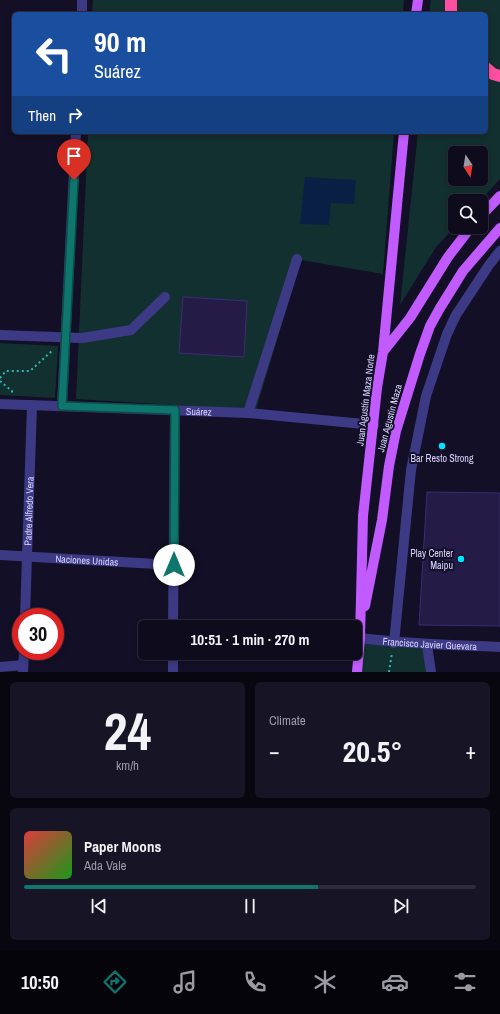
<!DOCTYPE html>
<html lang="en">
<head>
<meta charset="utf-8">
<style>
	:root { --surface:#0e0b1c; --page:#171425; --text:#f1f3f6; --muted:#9b9ba3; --line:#2e2b3b; --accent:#0f766e }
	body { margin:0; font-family:"Archivo Narrow",sans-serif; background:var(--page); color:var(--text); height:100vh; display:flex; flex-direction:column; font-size:15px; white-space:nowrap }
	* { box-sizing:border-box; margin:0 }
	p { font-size:13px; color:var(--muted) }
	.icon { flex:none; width:22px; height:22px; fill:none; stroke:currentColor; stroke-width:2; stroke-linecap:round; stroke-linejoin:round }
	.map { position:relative; height:672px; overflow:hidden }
	.panel { display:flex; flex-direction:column; gap:10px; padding:10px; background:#08060f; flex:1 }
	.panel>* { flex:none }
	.banner { position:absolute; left:12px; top:12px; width:476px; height:122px; border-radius:6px; box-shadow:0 2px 6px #0003,0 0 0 1px var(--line); background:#1a4fa0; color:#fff; overflow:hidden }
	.needle { width:26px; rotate:168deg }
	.tools { position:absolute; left:448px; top:146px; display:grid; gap:8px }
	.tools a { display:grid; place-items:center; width:40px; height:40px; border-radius:6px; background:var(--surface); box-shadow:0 2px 6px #0003,0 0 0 1px var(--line); font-size:20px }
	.speed { position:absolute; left:12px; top:608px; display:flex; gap:8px; font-size:20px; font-weight:700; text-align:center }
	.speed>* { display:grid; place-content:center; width:52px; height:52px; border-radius:50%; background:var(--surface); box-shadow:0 2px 6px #0003,0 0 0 1px var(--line); line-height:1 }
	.speed .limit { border:6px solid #d22; background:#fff; color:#111 }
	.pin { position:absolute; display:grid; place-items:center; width:34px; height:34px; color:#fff; margin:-41px -17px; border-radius:50% 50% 50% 0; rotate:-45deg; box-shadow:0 0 4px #0007 }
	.pin .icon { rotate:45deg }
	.me { position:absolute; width:44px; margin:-22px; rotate:0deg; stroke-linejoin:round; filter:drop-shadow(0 0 3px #0008) }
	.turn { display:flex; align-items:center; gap:14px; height:84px; padding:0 16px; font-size:18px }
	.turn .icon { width:52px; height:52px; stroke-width:2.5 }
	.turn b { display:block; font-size:28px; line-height:34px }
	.then { display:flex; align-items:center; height:38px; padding:0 16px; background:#0003; gap:8px; font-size:15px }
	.big { font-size:30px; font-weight:800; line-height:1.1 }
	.panel .widget { flex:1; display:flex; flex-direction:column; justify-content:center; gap:6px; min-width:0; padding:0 14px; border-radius:6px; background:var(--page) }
	.panel .dial { align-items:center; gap:0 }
	.dial b { font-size:52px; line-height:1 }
	.song { display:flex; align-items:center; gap:12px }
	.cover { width:48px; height:48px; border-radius:6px; background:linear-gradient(135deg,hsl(0 70% 55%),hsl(120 70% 35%)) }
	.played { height:4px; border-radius:2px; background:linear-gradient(90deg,var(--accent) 65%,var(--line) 65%) }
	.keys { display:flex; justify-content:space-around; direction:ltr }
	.heat { display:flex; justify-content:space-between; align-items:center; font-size:22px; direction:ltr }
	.panel .tiles { flex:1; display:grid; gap:10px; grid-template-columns:1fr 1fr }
	.widget:last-child { grid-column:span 2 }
	.trip { position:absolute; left:138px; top:620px; width:224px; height:40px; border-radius:6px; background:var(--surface); box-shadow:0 2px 6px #0003,0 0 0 1px var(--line); font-weight:800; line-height:40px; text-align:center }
	.menu { display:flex; height:64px; justify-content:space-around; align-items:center; background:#06040b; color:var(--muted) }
	.menu .icon { width:28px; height:28px }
	.menu .active { color:var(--accent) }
	.menu b { font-size:18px; color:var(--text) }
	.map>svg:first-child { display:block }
	.green { fill:#12302f; fill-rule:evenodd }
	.water { fill:#0a1f44 }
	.building { fill:#241b47; stroke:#3b2d73 }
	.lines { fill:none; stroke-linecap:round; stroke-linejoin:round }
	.path { stroke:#2fb8b0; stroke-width:2; stroke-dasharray:2 3; stroke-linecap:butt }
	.minor { stroke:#3d3a85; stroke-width:10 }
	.major { stroke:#c25bff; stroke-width:10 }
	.highway { stroke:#ff4fa3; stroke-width:12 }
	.route-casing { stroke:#0a4d48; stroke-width:10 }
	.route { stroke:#0f766e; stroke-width:7 }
	.poi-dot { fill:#00e5ff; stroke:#130f26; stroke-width:1.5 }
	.labels { text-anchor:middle; stroke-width:4; stroke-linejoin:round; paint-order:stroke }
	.street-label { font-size:10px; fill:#d9d4ff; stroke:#130f26 }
	.poi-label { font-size:10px; fill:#d9d4ff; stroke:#130f26 }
</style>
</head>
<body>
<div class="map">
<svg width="500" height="672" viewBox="0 0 500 672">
	<rect width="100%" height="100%" fill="#130f26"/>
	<path class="green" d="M93 0H404L403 14H92Z
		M431 0H500V179L480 201H455V227L436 247 400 305 418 132H486V14H429ZM455 153H481V179H455Z
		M88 132H394L383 274 301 260 256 410 76 399Z
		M0 343 58 346 55 398 0 395Z
		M360 638 427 645 431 672H357Z"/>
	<path class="water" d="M305 177 356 180 354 204 331 203 329 225 300 224Z"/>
	<path class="building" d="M183 297 247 301 244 357 179 353Z
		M427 492 500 493V626L419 625Z"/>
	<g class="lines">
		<path class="path" d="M0 378 6 371H30L53 350
			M0 381 12 391V395
			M389 672 392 653"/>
		<g class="minor">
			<path d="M82 14V0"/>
			<path d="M0 335 82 338 131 330 165 297"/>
			<path id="s1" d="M0 404 248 413 374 425"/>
			<path d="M62 406 76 132"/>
			<path d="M248 413 297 259"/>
			<path id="s2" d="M0 555 174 565"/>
			<path id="s3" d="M25 617 32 405"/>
			<path d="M173 627 175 410"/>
			<path id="s4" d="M360 638C406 644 453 645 500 647"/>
			<path d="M394 643 411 470 426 396 447 334 456 315 489 265 500 251"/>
			<path d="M427 645 431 672"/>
			<path d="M0 667 23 665"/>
			<path d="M23 672 24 651"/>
			<path d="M173 672V653"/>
		</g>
		<path class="major" d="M416 14 418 0
			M481 216 500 196
			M383 352 410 318 448 257 471 227
			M365 606 382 520 389 466 396 431 420 354 430 326 440 308 463 271 500 228
			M357 672 360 638 363 516 377 388 383 352 404 132"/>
		<path class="highway" d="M451 14V0
			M486 68 493 74 500 76"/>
	</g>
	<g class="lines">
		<g class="route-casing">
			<path id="route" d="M74 180 62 406 175 410 174 565"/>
		</g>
		<use href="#route" class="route"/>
	</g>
	<g class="poi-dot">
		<circle cx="442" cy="446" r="4"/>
		<circle cx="461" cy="559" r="4"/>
	</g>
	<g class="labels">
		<g class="street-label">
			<text transform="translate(365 400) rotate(-83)" y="4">Juan Agustín Maza Norte</text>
			<text dy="4" stroke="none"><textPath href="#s1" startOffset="199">Suárez</textPath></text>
			<text transform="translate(389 418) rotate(-75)" y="4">Juan Agustín Maza</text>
			<text dy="4" stroke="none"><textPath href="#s3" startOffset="106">Padre Alfredo Vera</textPath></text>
			<text dy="4" stroke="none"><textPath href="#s2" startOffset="87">Naciones Unidas</textPath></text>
			<text dy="4" stroke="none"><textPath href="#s4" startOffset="70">Francisco Javier Guevara</textPath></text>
		</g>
		<g class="poi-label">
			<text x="442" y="462">Bar Resto Strong</text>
			<text x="453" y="557" text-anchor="end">Play Center<tspan x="453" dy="12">Maipu</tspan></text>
		</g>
	</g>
</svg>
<div class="tools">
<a><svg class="needle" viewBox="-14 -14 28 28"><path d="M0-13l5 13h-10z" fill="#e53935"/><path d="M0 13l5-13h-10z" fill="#9b9ba3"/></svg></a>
<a><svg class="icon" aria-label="search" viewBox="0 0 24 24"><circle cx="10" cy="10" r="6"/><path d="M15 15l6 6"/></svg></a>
</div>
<div class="speed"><div class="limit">30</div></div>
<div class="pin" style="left:74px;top:180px;background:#d93025"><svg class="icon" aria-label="arrive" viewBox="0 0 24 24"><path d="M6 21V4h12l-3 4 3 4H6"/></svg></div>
<svg class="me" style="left:174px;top:565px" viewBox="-20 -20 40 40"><circle r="19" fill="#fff"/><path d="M0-13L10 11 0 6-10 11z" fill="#0f766e"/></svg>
<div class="trip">10:51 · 1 min · 270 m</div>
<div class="banner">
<div class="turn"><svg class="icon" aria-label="left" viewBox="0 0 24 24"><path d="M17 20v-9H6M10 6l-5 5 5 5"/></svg><div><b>90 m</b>Suárez</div></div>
<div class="then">Then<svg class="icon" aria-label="right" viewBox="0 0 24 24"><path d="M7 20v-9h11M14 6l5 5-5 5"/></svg></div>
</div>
</div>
<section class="panel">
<div class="tiles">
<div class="widget dial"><b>24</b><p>km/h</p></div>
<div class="widget"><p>Climate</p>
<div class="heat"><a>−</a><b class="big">20.5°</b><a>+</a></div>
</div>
<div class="widget">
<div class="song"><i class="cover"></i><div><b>Paper Moons</b><p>Ada Vale</p></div></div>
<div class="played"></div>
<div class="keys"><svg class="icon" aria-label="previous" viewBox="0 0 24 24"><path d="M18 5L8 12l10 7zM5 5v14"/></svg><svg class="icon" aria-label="pause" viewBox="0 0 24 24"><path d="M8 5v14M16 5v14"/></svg><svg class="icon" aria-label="next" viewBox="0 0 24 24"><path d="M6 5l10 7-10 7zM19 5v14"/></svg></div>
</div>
</div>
</section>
<nav class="menu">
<b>10:50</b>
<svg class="icon active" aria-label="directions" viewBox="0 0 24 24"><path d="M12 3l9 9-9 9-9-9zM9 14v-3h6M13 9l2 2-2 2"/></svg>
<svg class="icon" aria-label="music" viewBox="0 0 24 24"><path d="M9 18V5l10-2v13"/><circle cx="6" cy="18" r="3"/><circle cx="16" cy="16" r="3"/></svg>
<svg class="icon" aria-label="phone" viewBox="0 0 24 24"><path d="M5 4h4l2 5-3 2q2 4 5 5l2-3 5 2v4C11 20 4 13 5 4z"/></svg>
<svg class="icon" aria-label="climate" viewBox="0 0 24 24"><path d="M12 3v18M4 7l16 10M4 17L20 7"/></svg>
<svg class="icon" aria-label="car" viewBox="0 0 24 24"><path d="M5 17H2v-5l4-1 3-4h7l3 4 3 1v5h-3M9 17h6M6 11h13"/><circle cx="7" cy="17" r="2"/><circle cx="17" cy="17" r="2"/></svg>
<svg class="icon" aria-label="filters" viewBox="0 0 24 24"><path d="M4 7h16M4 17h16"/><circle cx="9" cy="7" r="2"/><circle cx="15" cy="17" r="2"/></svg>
</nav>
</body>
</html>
